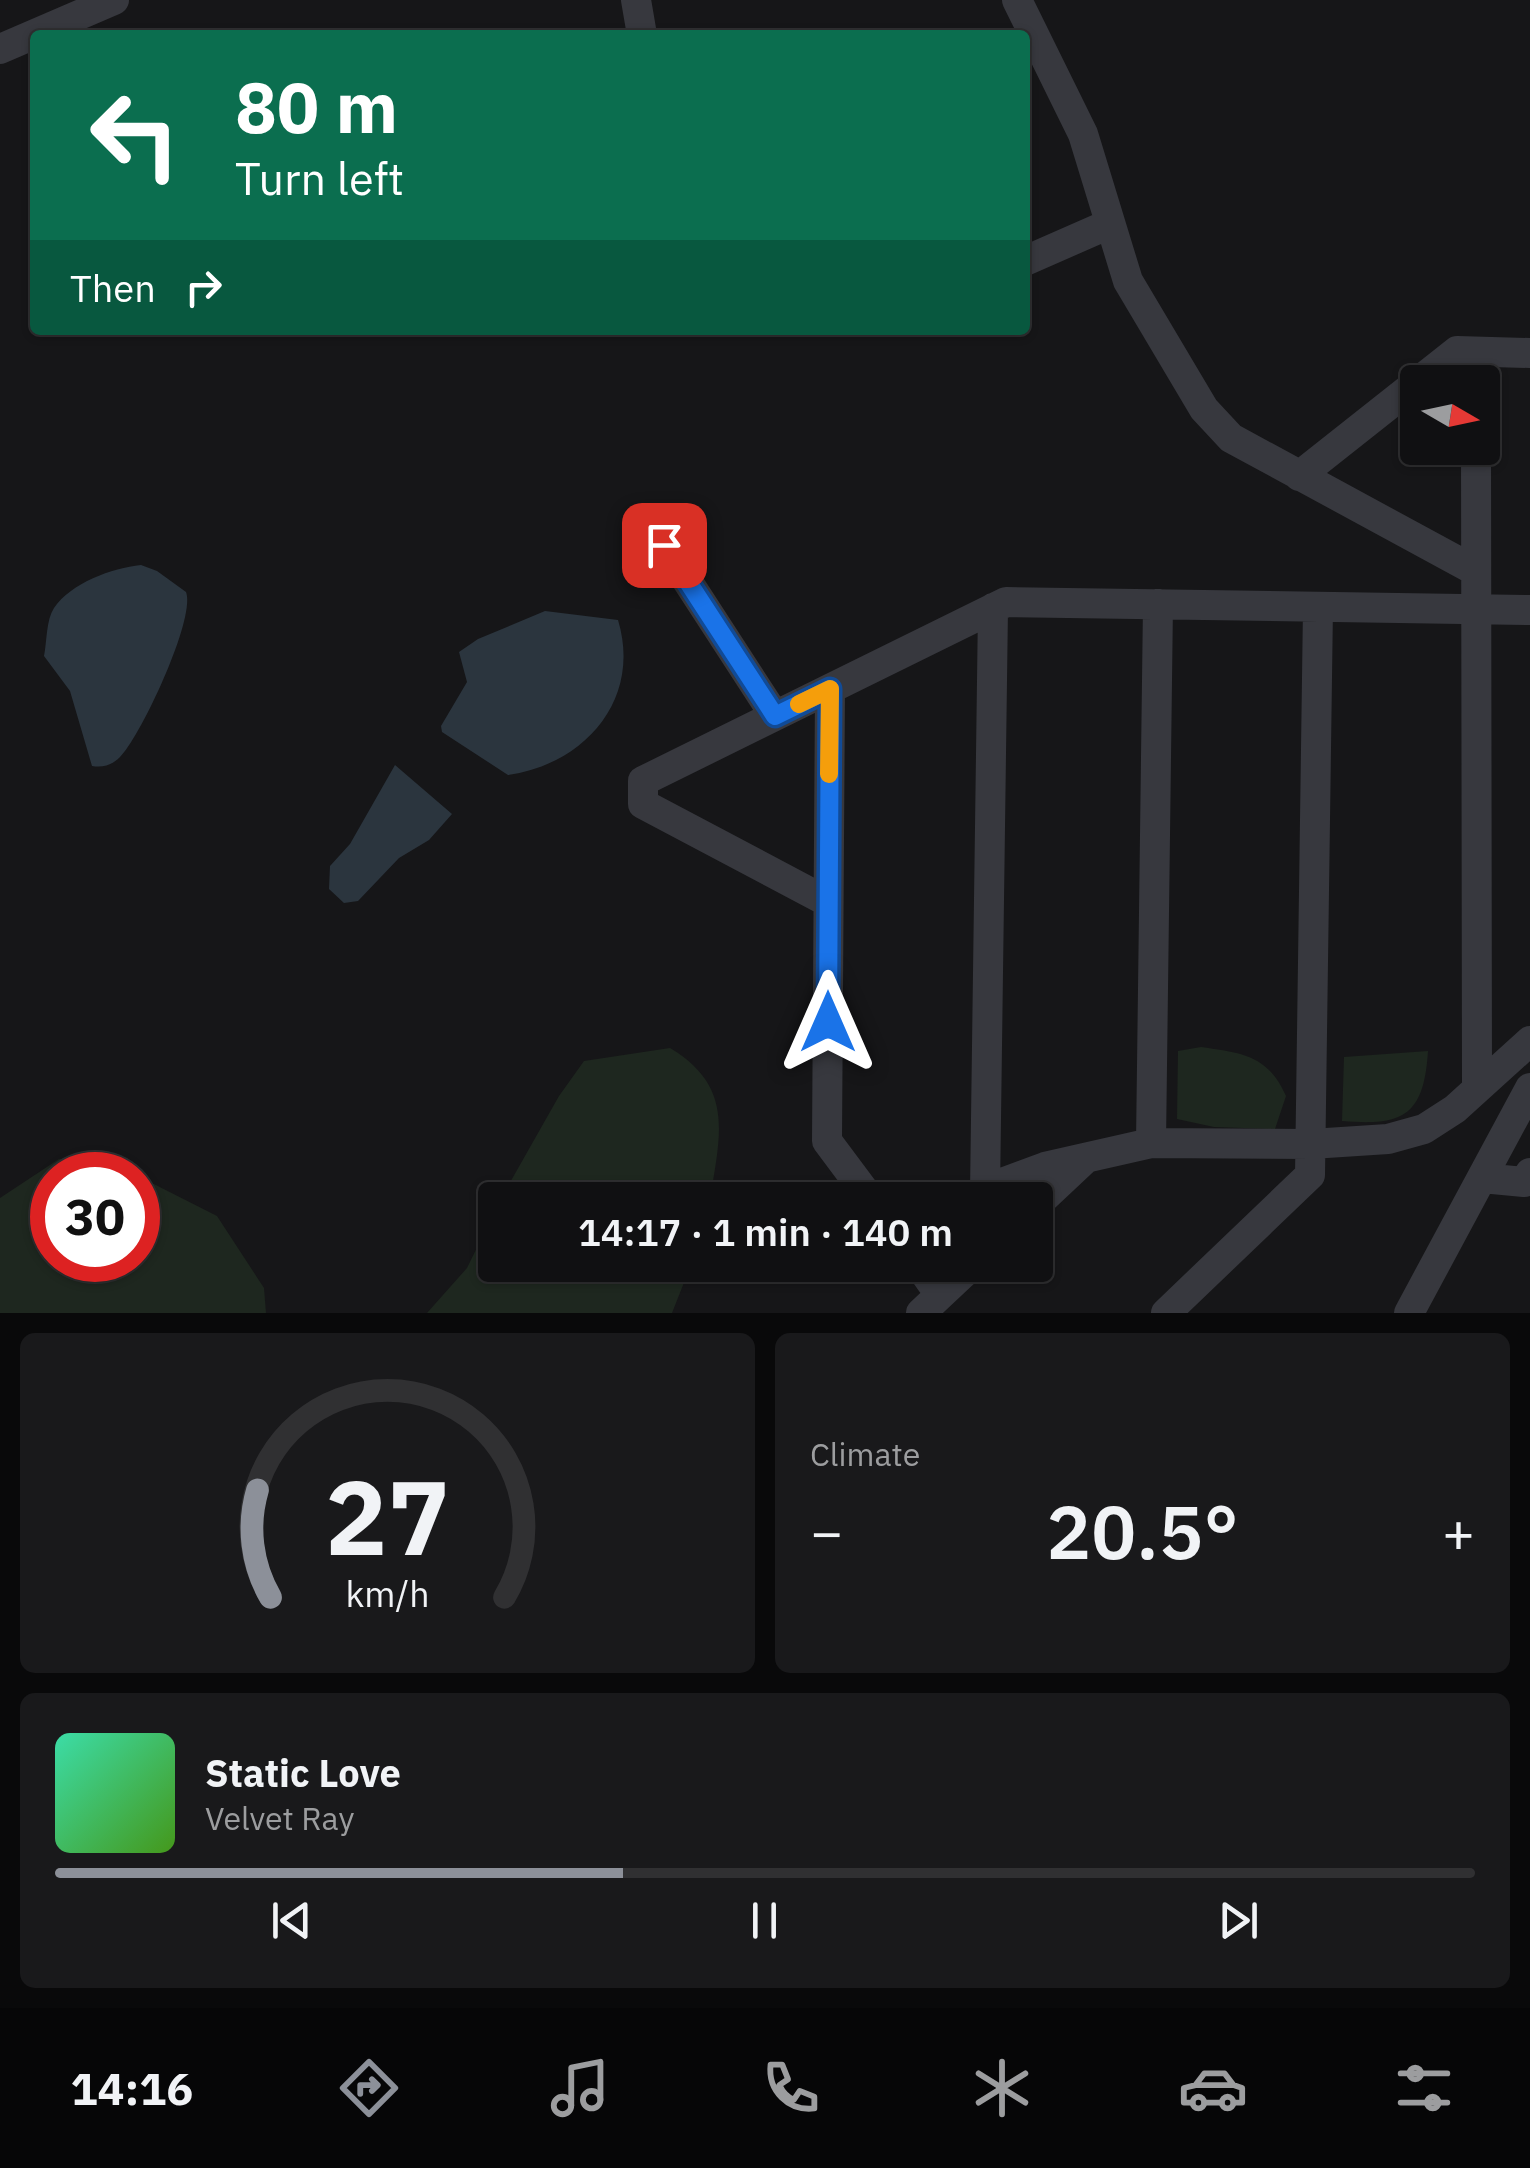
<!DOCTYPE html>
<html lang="en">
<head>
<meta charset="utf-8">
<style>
	:root { --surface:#101012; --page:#19191b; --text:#f1f3f6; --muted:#9c9d9f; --line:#303032; --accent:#8c9099 }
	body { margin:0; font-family:"IBM Plex Sans",sans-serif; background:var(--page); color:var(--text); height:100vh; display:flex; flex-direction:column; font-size:38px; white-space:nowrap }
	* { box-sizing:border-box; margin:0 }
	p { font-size:32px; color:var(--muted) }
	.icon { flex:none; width:55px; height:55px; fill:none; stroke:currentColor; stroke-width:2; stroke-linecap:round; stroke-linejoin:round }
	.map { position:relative; height:1313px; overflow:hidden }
	.details { display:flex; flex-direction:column; gap:20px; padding:20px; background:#09090a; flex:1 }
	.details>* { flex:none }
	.top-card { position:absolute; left:30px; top:30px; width:1000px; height:305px; border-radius:10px; box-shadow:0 2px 8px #0004,0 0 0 2px var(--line); background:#0b6e4f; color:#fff; overflow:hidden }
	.needle { width:65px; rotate:99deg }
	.fabs { position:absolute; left:1400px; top:365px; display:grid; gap:20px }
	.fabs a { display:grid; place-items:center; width:100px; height:100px; border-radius:10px; background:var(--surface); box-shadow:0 2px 8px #0004,0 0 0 2px var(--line); font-size:50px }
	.speed { position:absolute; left:30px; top:1152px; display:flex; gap:20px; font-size:50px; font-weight:700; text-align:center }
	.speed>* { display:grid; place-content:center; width:130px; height:130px; border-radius:50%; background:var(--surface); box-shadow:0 2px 8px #0004,0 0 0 2px var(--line); line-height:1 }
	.speed .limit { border:15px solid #d22; background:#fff; color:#111 }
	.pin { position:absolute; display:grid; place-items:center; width:85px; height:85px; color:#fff; margin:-42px; border-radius:20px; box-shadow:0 5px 15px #0006 }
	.me { position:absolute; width:110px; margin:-55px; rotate:0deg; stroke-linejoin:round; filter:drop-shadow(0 0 8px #0008) }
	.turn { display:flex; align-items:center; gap:35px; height:210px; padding:0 40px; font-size:45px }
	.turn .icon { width:130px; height:130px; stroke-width:2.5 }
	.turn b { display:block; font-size:70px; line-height:85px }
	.then { display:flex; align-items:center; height:95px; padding:0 40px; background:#0003; gap:20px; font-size:38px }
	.big { font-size:75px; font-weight:600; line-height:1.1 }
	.details .tile { flex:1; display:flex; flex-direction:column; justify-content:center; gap:15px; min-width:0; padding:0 35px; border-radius:15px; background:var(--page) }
	.details .dial { align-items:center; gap:0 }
	.dial svg { height:260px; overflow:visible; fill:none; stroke:var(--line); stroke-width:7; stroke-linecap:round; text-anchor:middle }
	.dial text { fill:var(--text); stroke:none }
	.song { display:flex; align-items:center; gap:30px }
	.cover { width:120px; height:120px; border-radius:15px; background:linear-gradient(135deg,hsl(160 70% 55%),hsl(100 70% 35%)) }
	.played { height:10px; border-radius:5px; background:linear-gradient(90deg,var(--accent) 40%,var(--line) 40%) }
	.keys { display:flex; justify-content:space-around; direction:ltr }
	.heat { display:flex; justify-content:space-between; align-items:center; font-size:55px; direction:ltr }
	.details .tiles { flex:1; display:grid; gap:20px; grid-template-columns:1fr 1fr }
	.tile:last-child { grid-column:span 2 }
	.trip { position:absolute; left:478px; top:1182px; width:575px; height:100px; border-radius:10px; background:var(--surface); box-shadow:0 2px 8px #0004,0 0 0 2px var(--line); font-weight:600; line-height:100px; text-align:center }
	.menu { display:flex; height:160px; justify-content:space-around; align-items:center; background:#060607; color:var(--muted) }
	.menu .icon { width:70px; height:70px }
	.menu .on { color:var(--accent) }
	.menu b { font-size:45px; color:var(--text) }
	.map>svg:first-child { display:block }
	.green { fill:#1e271f }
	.water { fill:#2b353e }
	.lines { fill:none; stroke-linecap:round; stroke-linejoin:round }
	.street { stroke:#37383e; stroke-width:30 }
	.route-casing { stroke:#114b97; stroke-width:25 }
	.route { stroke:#1a73e8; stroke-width:18 }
	.slow { stroke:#f59e0b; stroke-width:18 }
</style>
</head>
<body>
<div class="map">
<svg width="1530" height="1313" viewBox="0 0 1530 1313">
	<rect width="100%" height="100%" fill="#161618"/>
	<path class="green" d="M1201 1047C1242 1053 1268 1055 1286 1096L1275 1129 1214 1127 1177 1119 1178 1051Z
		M670 1048C735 1087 720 1135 710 1200H500L559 1096 584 1061Z
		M1428 1051C1424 1117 1402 1126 1342 1121L1344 1057Z
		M59 1159 104 1160 135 1175H52V1260H138V1176L217 1216 264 1288 266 1313H0V1198Z
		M495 1211V1265H691L672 1313H427L467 1268Z"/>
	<path class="water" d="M141 565 157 571 186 592C196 618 141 736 120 757 112 765 103 768 92 766L70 691 44 656C47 642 46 620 54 608 71 583 112 568 141 565Z
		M545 611 618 620C642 699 585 764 508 775L442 732 441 726 467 682 459 652 478 639Z
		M395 765 452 814 429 840 399 858 358 901 344 903 329 889 330 866 350 844Z"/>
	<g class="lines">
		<path class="street" d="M636 0 642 35
			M1017 0 1083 134 1128 281 1204 409 1231 438 1476 571
			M0 49 114 0
			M1025 261 1107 225
			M1475 352 1476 382
			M1476 448 1477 1085
			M1299 476 1457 351 1530 353
			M664 545 775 716
			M830 689 827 1141 871 1200
			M828 902 643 804V781L1006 602 1530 610
			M1151 1143 1158 604
			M1482 1178 1524 1182 1530 1173
			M985 1192 993 608
			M976 1200 991 1187 1045 1167 1151 1143 1311 1144 1388 1139 1424 1129 1455 1109 1530 1041
			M1035 1206 1084 1160
			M919 1265 940 1295
			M921 1313 972 1265
			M1166 1313 1310 1175 1318 607
			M1409 1313 1530 1088"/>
	</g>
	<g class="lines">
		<g class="route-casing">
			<path id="route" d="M664 545 775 716 830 689 828 1022"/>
		</g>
		<use href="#route" class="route"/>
		<path class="slow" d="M799 704 830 689 829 774"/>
	</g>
</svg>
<div class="fabs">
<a><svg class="needle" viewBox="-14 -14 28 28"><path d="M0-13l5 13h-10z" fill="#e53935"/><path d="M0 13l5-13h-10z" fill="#9c9d9f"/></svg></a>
</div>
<div class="speed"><div class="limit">30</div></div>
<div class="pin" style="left:664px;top:545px;background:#d93025"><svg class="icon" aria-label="arrive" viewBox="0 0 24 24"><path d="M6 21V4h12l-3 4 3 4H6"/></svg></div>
<svg class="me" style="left:828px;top:1022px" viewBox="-20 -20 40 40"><path d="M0-17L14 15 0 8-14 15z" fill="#1a73e8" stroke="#fff" stroke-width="4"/></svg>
<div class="trip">14:17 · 1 min · 140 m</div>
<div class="top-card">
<div class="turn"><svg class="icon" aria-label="left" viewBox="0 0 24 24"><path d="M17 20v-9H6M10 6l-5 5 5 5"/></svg><div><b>80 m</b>Turn left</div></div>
<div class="then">Then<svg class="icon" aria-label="right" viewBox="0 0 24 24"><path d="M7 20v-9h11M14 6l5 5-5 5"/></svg></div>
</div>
</div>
<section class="details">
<div class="tiles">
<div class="tile dial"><svg viewBox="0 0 100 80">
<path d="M14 69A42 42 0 1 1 86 69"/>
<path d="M14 69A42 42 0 0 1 10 36" stroke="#8c9099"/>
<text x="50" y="56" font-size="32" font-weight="700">27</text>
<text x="50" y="72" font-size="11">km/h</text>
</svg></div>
<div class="tile"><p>Climate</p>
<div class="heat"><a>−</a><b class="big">20.5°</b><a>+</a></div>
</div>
<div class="tile">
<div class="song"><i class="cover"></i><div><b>Static Love</b><p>Velvet Ray</p></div></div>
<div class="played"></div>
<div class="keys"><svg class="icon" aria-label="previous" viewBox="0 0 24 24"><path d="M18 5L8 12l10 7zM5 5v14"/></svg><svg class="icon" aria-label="pause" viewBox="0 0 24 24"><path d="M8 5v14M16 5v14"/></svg><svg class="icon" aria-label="next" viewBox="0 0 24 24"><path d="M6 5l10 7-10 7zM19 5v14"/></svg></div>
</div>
</div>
</section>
<nav class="menu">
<b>14:16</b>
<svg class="icon on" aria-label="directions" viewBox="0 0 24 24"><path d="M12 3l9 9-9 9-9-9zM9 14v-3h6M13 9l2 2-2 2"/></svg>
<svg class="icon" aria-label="music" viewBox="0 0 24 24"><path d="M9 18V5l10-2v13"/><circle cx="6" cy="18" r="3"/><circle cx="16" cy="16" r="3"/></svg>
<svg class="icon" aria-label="phone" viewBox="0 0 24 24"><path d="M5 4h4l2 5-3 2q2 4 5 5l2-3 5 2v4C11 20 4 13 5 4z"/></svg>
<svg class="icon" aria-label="climate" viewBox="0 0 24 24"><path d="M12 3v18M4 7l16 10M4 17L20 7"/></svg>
<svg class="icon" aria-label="car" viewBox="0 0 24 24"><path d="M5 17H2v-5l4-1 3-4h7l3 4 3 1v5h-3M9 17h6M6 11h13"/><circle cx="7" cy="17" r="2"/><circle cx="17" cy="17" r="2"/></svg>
<svg class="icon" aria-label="filters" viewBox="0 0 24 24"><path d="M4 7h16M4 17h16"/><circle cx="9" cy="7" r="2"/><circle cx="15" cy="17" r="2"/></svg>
</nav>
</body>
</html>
